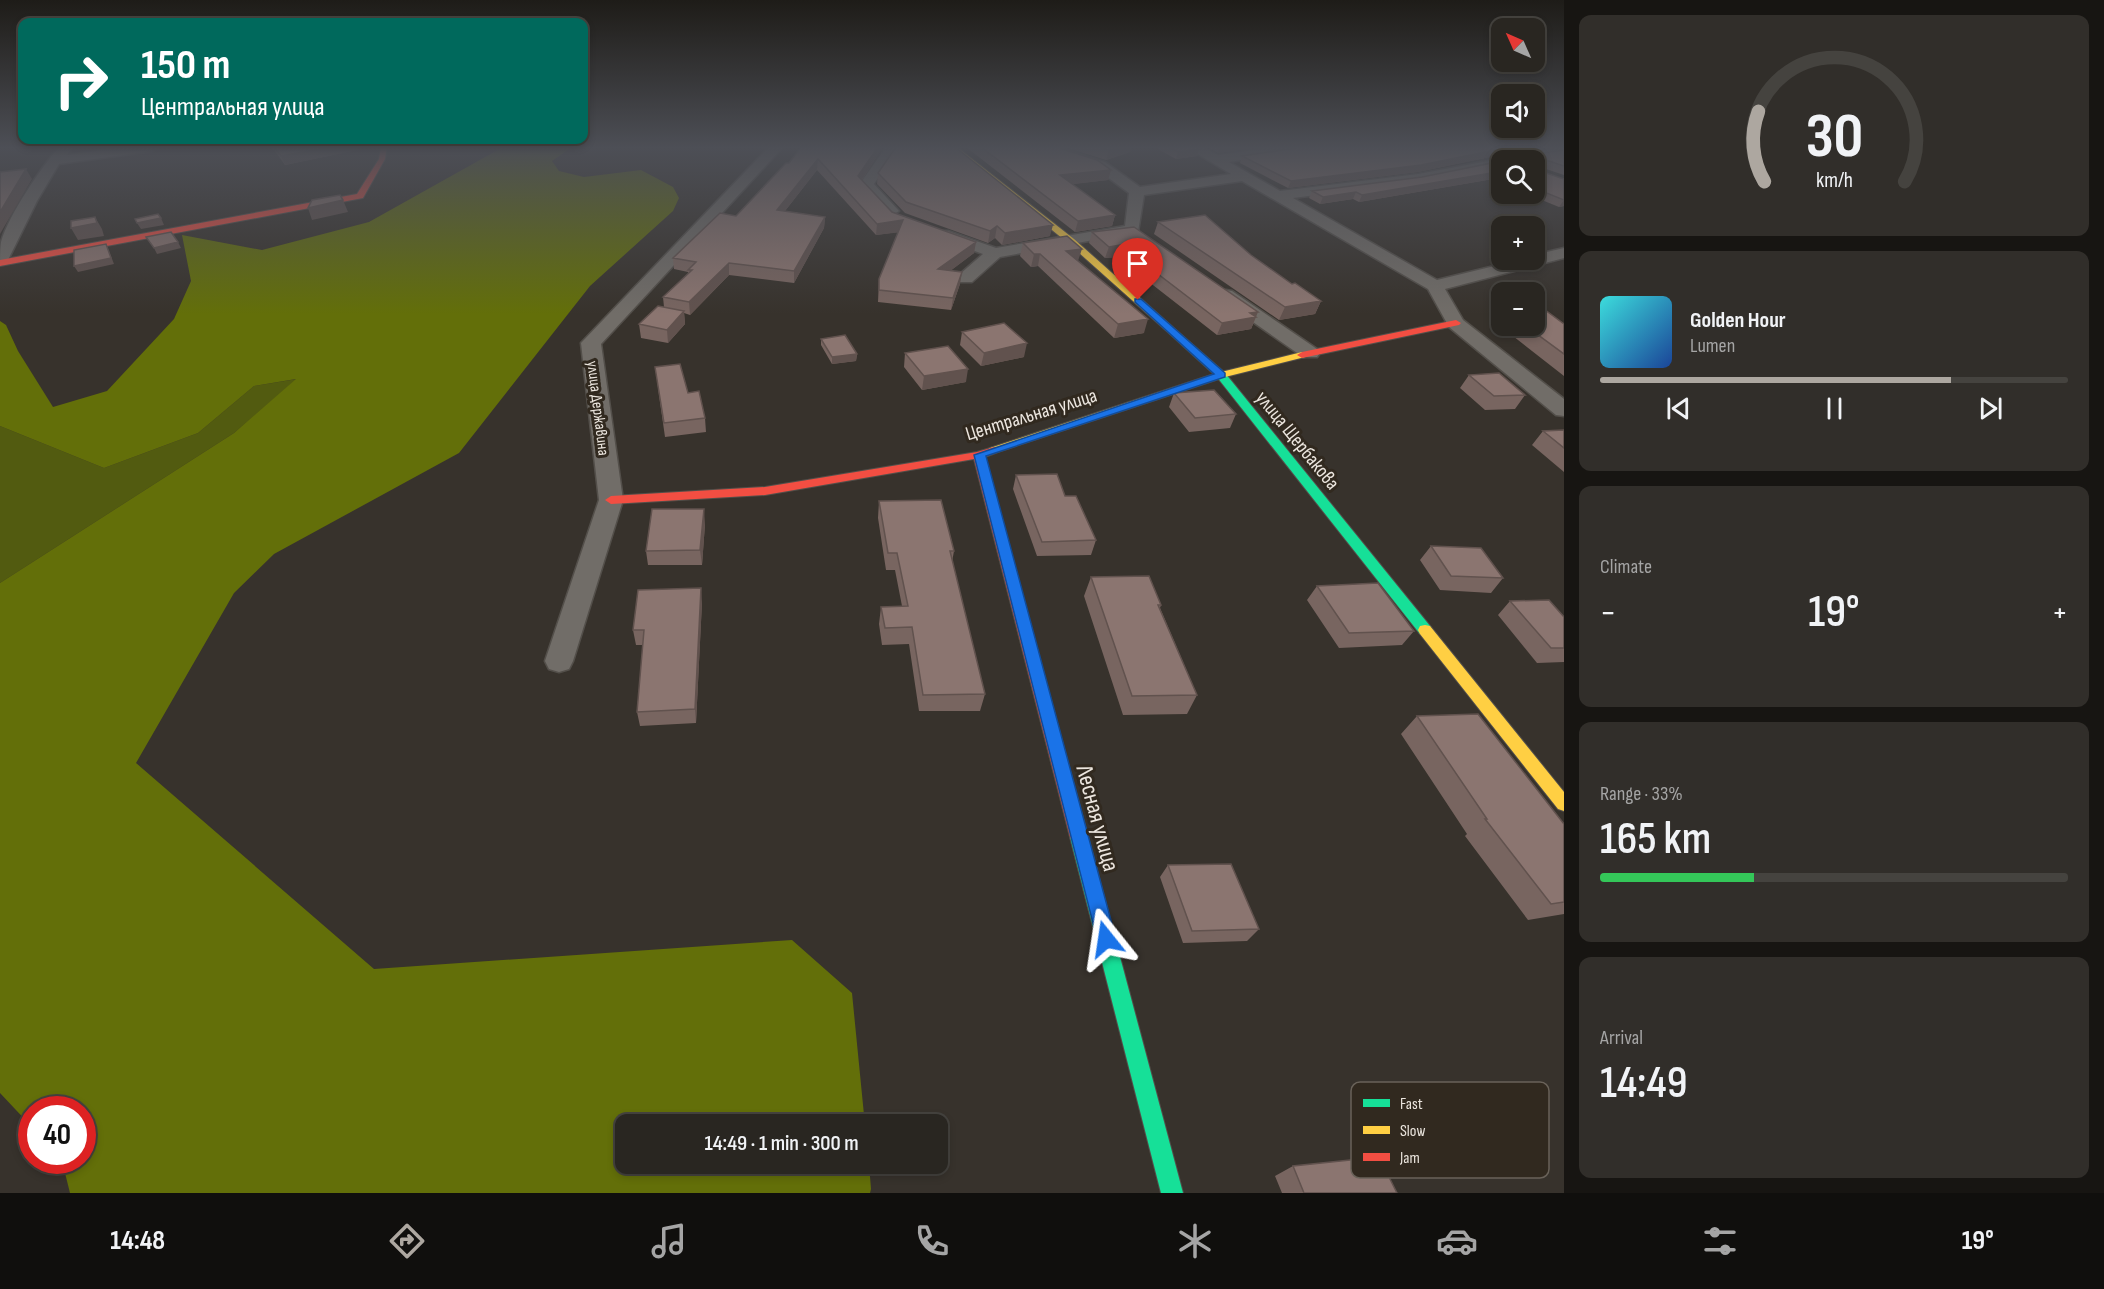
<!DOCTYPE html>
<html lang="en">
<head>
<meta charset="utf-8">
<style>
	:root { --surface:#292621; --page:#312e2a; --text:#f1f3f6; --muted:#a5a5a5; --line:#45433f; --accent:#ada7a0 }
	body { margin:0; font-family:"Sofia Sans Condensed",sans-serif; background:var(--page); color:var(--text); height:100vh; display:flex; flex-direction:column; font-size:22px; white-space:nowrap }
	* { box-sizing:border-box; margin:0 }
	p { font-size:20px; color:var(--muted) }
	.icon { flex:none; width:33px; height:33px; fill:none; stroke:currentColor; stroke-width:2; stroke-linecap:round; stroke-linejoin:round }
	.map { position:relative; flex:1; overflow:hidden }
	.sheet { display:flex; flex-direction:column; gap:15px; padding:15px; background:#171512; width:540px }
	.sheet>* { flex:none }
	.top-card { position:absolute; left:18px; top:18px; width:570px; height:126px; border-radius:12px; box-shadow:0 3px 9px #0003,0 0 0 2px var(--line); background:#00695c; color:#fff; overflow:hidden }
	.needle { width:39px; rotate:315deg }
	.fabs { position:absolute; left:1491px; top:18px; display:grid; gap:12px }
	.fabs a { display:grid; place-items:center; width:54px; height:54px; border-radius:12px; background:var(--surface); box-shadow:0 3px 9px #0003,0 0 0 2px var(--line); font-size:30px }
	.speed { position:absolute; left:18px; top:1096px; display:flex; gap:12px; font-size:30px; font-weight:700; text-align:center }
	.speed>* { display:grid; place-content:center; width:78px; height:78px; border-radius:50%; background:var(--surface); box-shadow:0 3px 9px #0003,0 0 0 2px var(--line); line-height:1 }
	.speed .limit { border:9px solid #d22; background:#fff; color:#111 }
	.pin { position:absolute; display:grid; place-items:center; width:51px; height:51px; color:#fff; margin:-62px -26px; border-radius:50% 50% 50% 0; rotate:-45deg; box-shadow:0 0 6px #0007 }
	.pin .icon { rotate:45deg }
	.me { position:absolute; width:66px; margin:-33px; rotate:345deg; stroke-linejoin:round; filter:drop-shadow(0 0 4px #0008) }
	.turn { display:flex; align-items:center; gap:21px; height:126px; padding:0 24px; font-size:27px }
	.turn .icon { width:78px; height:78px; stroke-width:2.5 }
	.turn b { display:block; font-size:42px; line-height:51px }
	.big { font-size:45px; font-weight:600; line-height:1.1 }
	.sheet .tile { flex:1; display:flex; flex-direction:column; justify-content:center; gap:9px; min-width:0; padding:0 21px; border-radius:12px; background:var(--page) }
	.sheet .dial { align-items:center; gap:0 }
	.dial svg { height:156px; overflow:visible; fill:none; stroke:var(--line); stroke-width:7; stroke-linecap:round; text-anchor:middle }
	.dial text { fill:var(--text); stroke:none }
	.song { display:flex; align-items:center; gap:18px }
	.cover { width:72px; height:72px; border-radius:9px; background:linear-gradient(135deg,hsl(180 70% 55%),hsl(220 70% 35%)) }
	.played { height:6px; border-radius:3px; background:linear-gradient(90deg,var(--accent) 75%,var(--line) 75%) }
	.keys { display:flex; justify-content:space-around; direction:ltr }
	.heat { display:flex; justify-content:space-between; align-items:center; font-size:33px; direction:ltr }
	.charge { height:9px; border-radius:4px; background:linear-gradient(90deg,#34c759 33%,var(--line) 0) }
	.trip { position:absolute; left:615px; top:1114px; width:333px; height:60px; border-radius:12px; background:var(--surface); box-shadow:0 3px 9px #0003,0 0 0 2px var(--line); font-weight:600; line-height:60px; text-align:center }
	.menu { display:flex; height:96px; justify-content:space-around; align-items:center; background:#100f0d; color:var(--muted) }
	.menu .icon { width:42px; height:42px }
	.menu .current { color:var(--accent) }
	.menu b { font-size:27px; color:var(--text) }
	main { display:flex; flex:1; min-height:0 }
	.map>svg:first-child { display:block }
	.green { fill:#525b10 }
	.forest { fill:#636f09 }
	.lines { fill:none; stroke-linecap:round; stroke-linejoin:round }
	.street-casing { stroke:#534f4a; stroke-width:3 }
	.fast-casing { stroke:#534f4a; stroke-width:2 }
	.slow-casing { stroke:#534f4a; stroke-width:2 }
	.jam-casing { stroke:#534f4a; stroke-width:2 }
	.street { fill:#716d68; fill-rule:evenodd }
	.fast { fill:#16e098; fill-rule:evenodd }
	.slow { fill:#ffcf43; fill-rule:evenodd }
	.jam { fill:#f24e42; fill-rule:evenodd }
	.wall { fill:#786560 }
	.shaded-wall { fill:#61524e }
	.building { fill:#8b7570; stroke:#61524e; stroke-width:1.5 }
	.route { fill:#1a73e8; stroke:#114b97; stroke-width:1.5 }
	.labels { text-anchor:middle; stroke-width:6; stroke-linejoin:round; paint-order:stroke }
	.far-street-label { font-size:16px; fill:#ece6df; stroke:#31291f }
	.street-label { font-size:20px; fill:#ece6df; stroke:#31291f }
	.near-street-label { font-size:24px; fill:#ece6df; stroke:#31291f }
	.key { fill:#31291f; stroke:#696259; stroke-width:1.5 }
	.key-label { font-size:16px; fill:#ece6df }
</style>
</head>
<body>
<main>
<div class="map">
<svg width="1564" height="1193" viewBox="0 0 1564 1193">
	<rect width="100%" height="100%" fill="#37322c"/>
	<path class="green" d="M297 379 234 433 0 583V426L104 468 198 433 254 386Z"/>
	<path class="forest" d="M503 147H572L552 161 559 171 584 177 641 170 673 187 679 198 673 211 590 286 459 453 274 554 234 593 136 763 374 969 792 940 852 993 865 1125H626V1164H869L871 1189 870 1193H70L62 1161H82V1110H32L31 1126 0 1093V583L234 433 296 379 254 386 198 433 104 468 0 426V321L6 325 18 351 53 407 107 391 174 319 191 281 182 235 262 250 369 222Z"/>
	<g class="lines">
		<g class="street-casing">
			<path id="street" d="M59 147H73L67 155 125 147H159L152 151 59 164 37 201 8 260 0 265C0 258 0 249 1 242 9 214 41 168 59 147Z
				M769 147H783L601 344 623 500 573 661 569 669 559 672 549 669 545 661 599 500 581 343Z
				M886 147H906L896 151 874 184 899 211 891 216 886 214 859 185Z
				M1037 147H1057L1105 162 1140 187 1231 174 1186 147H1202L1218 155 1276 147H1308L1301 151 1229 162 1280 191 1418 174 1564 147V154L1527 160H1502V165L1418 182 1293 198 1437 280 1519 260H1534V255L1564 248V258L1445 289 1463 320 1564 399V416L1556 415 1449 327 1428 289 1242 181 1144 195 1138 232 1000 257 972 282H960L957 278 960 274 983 254 936 237 934 234 936 231H948L996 248 1125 226 1129 193 1095 168 1039 150Z
				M1226 290 1232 291 1317 349 1320 353 1317 357H1303L1220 299 1217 295 1220 291Z"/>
		</g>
		<g class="fast-casing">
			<path id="fast" d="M1170 330H1176L1225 373 1430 626 1432 630 1430 634H1420L1217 377 1170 334Z
				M1079 829 1085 831 1088 837 1183 1193H1161L1070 837 1073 831Z"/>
		</g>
		<g class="slow-casing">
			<path id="slow" d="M950 147H957L1074 239 1176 330V334H1170L1068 243Z
				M1302 352 1307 355 1305 357 1225 377 998 452H990L988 450 990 448 1217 373Z
				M1425 625 1430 626 1564 792V811L1558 809 1420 634 1418 630 1420 626Z"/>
		</g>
		<g class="jam-casing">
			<path id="jam" d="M381 147H387L385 159 363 198 0 266V260L357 194 379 159Z
				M1456 320 1461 323 1459 325 1302 358 1297 355 1302 352Z
				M994 447 998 448V452L985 457 1088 837 1085 843 1079 845 1073 843 1070 837 974 459 765 495 611 504 605 500 611 496 765 487 977 452Z"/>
		</g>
		<use href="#street" class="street"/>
		<use href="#fast" class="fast"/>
		<use href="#slow" class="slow"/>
		<use href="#jam" class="jam"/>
	</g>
	<path class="wall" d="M272 147H357V150L285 165Z
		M883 147 862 180 892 212 976 242 974 253 950 271 960 284 951 310 878 302 879 279 898 232 876 235 817 170 785 211 825 217 824 228 794 283 729 275 690 315 684 313 685 324 668 343 641 338 639 324 664 307 663 297 688 274V272L674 269 673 258 736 216 789 163Z
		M966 147H1056L1111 170 1108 180 1072 184 1115 215 1112 226 1075 232Z
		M1064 147H1131L1130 152 1106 160Z
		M1154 147H1194L1199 149 1197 156 1176 159Z
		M1207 147H1261L1218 153Z
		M1303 147H1551L1504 154 1418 172 1288 188 1240 163 1242 156Z
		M1564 150V175L1537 166V170L1564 179V206L1559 207 1527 194H1534V160H1505L1508 156 1530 155Z
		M1502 161V183L1493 179 1359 202 1353 199 1320 204 1309 198 1312 191 1422 177Z
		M878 173 1050 236 1002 245 995 238 988 243 905 213 877 184Z
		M1158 222 1251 255 1292 284 1321 301 1315 314 1279 320 1154 234Z
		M1134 227 1256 317 1251 329 1217 335 1117 257 1105 258 1089 243 1092 232Z
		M1023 243 1078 261 1144 333 1114 338 1038 266 1031 267 1020 256Z
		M1502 312V326H1534L1564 324V376L1495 322Z
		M962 332 1024 357 981 366 960 345Z
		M821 339 857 354 856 361 832 364 821 345Z
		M905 353 966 382 922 390 904 367Z
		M1469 375 1525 395 1515 409 1485 410 1460 388Z
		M657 381 688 393 705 418 706 432 665 437Z
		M1174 393 1236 414 1230 428 1189 432 1169 407Z
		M1564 430V472L1532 445 1543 431Z
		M1016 475 1065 496 1096 540 1091 555 1037 556 1013 489Z
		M879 501 954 551 952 562 985 694 980 711H919L909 644 882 645 879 624 881 607 902 606 895 570H886L878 518Z
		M705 524 702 565H648L646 551Z
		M1431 546 1503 578 1491 593 1440 590 1420 560Z
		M1091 577 1161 605 1160 608 1197 695 1187 714 1123 715 1084 596Z
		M1317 586 1414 631 1402 645 1339 648 1307 600Z
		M1510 601 1564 617V662L1537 663 1498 615Z
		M702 602 696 723 640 726 637 712 643 645H636L633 630Z
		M1417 716 1552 810 1564 824V914L1528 920 1465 836 1467 834 1401 734Z
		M1168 865 1259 929 1247 941 1183 943 1160 877Z
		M1293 1166 1397 1193H1282L1275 1176Z"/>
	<path class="shaded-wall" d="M331 147H357V150L285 165 281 156Z
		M410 147H436V148L411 150Z
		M878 147H883L857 187 858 176Z
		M1118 147H1131L1130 152 1106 160 1109 150Z
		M1220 147H1261L1218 153Z
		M1510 147H1551L1504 154 1418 172 1288 188 1291 181Z
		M1199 149 1197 156 1176 159 1178 152Z
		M818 159 817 170 777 221V210Z
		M26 169 32 179 0 234V212Z
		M1111 170 1108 180 1058 186 1060 175Z
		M1497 172 1493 179 1359 202 1362 195Z
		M1356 192 1353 199 1320 204 1323 197Z
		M343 200 348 212 312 220 308 208Z
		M1564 200V206L1559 207Z
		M1115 215 1112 226 1075 232 1078 221Z
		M95 217 102 229 104 236 78 240 71 228Z
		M825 217 824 228 794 283V271Z
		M161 218 164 225 141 229 137 223Z
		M903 220 902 232 876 235 877 224Z
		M1053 225 1050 236 1002 245 1005 233Z
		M997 226 995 238 988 243 990 231Z
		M178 242 181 248 157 254 154 248Z
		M976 242 974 253 937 281 938 269Z
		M106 244 109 251 114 264 78 272 74 266Z
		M1120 245 1117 257 1105 258 1109 247Z
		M1082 249 1078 261 1066 251Z
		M1034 254H1040L1038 266 1031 267Z
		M729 263V275L690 315 689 302Z
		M962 272 960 284 951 310 953 298Z
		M1321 301 1315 314 1279 320 1285 307Z
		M684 311 685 324 668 343 667 330Z
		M1258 312 1251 329 1217 335 1222 323 1250 313Z
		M1148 319 1144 333 1114 338 1118 324Z
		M1027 343 1024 357 981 366 984 353Z
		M857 354 856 361 832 364V357Z
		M968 369 966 382 922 390 924 376Z
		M704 509 705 524 702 565 700 550Z
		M701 588 702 602 696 723 695 709Z"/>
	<path class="building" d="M274 147H331L281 156Z
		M801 147H878L858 176 892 212 976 242 938 269 962 272 953 298 879 290V279L903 220 877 224 818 159 777 210 825 217 794 271 729 263 689 302 663 297 692 270H688L696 262 673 258 720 213 736 216 786 163H789Z
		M896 147H955L1053 225 1005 233 997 226 990 231 906 202 878 173Z
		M981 147H1056L1097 160 1111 170 1060 175 1115 215 1078 221Z
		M1099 147H1118L1109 150Z
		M1168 147H1194L1199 149 1178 152Z
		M1303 147H1510L1421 165 1291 181 1242 156Z
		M1564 150V166L1537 157V170L1564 179V200L1534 188V160H1506L1508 156 1530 155Z
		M1502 161V174L1497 172 1362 195 1356 192 1323 197 1312 191 1422 177Z
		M26 169 0 212V172Z
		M340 195 343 200 308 208 312 200Z
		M158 214 161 218 137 223 135 219Z
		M1205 215 1251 255 1292 284 1295 283 1321 301 1285 307 1158 222Z
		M95 217 97 223 71 228V221Z
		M1134 227 1258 312 1250 313 1256 317 1222 323 1120 245 1109 247 1092 232Z
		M171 232 178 242 154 248 146 237Z
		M1067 236 1082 249 1066 251 1148 319 1118 324 1040 254H1034L1023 243Z
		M106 244 111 258 74 266V250Z
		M658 306 684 311 667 330 639 324Z
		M1534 307H1541L1564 324V354L1526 326H1534Z
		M1004 323 1027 343 984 353 962 332Z
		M845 335 857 354 832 357 821 339Z
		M948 346 968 369 924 376 905 353Z
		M680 364 688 393 699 391 705 418 664 423 655 367Z
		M1499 373 1525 395 1494 396 1469 375Z
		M1214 390 1236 414 1195 418 1174 393Z
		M1564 430V448L1543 431Z
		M1057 474 1065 496H1076L1096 540 1042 542 1016 475Z
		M941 500 954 551H950L985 694 923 695 912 627 885 628 881 607 908 606 897 553H888L879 501Z
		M652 509H704L700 550 646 551Z
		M1431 546 1481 548 1503 578 1451 576Z
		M1149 576 1161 605H1158L1197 695 1132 696 1091 577Z
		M1378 583 1414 631 1349 633 1317 586Z
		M701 588 695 709 637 712 644 630H633L638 590Z
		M1549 600 1564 617V648H1551L1510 601Z
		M1478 714 1564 824V902L1551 904 1485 819H1487L1417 716Z
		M1231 864 1259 929 1192 931 1168 865Z
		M1379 1157 1397 1193H1304L1293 1166Z"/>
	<linearGradient id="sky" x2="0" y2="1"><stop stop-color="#1e1c18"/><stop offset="0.47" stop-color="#4d4f56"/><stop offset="1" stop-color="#4d4f56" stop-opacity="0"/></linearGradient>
	<rect width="1564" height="314" fill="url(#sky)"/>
	<path class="route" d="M1135 299H1141L1225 373V377L986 456 1116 939 1113 946 1106 949 1099 946 1097 939 974 455 1214 374 1135 302Z"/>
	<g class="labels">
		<g class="far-street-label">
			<text transform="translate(599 408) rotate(83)" y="6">улица Державина</text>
		</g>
		<g class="street-label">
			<text transform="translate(1031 414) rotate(-17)" y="7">Центральная улица</text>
			<text transform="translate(1298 440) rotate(51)" y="7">улица Щербакова</text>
		</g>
		<g class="near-street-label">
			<text transform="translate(1098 818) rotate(75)" y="8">Лесная улица</text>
		</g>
	</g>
	<rect x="1351" y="1082" width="198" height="96" rx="9" class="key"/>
	<rect x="1363" y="1099" width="27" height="8" fill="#16e098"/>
	<rect x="1363" y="1126" width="27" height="8" fill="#ffcf43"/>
	<rect x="1363" y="1153" width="27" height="8" fill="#f24e42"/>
	<g class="key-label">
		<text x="1400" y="1109">Fast</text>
		<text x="1400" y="1136">Slow</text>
		<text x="1400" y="1163">Jam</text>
	</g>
</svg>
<div class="fabs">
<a><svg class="needle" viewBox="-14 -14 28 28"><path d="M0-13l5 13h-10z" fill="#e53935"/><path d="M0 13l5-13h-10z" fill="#a5a5a5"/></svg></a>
<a><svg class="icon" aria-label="sound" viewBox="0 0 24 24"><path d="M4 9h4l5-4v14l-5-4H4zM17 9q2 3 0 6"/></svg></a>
<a><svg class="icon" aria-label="search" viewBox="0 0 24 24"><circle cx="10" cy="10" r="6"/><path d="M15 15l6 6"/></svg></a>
<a>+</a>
<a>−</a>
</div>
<div class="speed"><div class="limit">40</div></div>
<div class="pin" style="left:1138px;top:300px;background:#d93025"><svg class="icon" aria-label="arrive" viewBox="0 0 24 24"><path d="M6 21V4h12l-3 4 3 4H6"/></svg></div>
<svg class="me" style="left:1106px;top:939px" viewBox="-20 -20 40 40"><path d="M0-17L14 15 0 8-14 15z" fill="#1a73e8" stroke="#fff" stroke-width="4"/></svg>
<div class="trip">14:49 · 1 min · 300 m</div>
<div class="top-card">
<div class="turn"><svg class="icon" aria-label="right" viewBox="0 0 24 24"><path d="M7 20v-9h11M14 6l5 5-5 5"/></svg><div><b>150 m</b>Центральная улица</div></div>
</div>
</div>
<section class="sheet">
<div class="tile dial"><svg viewBox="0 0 100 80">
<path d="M14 69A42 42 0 1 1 86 69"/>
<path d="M14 69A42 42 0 0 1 11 33" stroke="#ada7a0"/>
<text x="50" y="56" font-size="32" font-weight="700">30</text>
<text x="50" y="72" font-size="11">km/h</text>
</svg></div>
<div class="tile">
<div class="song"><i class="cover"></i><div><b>Golden Hour</b><p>Lumen</p></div></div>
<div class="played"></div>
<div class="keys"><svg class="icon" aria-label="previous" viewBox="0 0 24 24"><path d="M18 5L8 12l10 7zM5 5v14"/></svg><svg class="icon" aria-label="pause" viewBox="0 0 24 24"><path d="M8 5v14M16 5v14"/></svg><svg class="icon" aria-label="next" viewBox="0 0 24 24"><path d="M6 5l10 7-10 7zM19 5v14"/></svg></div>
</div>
<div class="tile"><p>Climate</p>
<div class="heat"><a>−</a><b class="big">19°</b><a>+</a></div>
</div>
<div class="tile"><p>Range · 33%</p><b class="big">165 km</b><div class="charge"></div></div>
<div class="tile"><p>Arrival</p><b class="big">14:49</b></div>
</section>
</main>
<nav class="menu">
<b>14:48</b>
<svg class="icon current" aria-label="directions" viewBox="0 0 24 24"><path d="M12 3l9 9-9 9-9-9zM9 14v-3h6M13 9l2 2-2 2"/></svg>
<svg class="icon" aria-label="music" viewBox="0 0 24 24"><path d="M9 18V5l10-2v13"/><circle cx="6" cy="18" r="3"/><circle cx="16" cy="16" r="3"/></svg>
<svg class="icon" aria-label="phone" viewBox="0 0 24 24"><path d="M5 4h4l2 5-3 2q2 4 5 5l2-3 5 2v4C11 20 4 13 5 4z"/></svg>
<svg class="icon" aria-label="climate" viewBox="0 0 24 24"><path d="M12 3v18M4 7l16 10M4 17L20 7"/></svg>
<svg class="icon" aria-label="car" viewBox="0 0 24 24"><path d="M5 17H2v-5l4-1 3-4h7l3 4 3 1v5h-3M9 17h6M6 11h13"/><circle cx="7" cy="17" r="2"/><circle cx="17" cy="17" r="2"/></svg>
<svg class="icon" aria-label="filters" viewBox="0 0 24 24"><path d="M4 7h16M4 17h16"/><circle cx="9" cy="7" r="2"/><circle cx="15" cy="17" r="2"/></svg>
<b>19°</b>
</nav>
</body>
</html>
